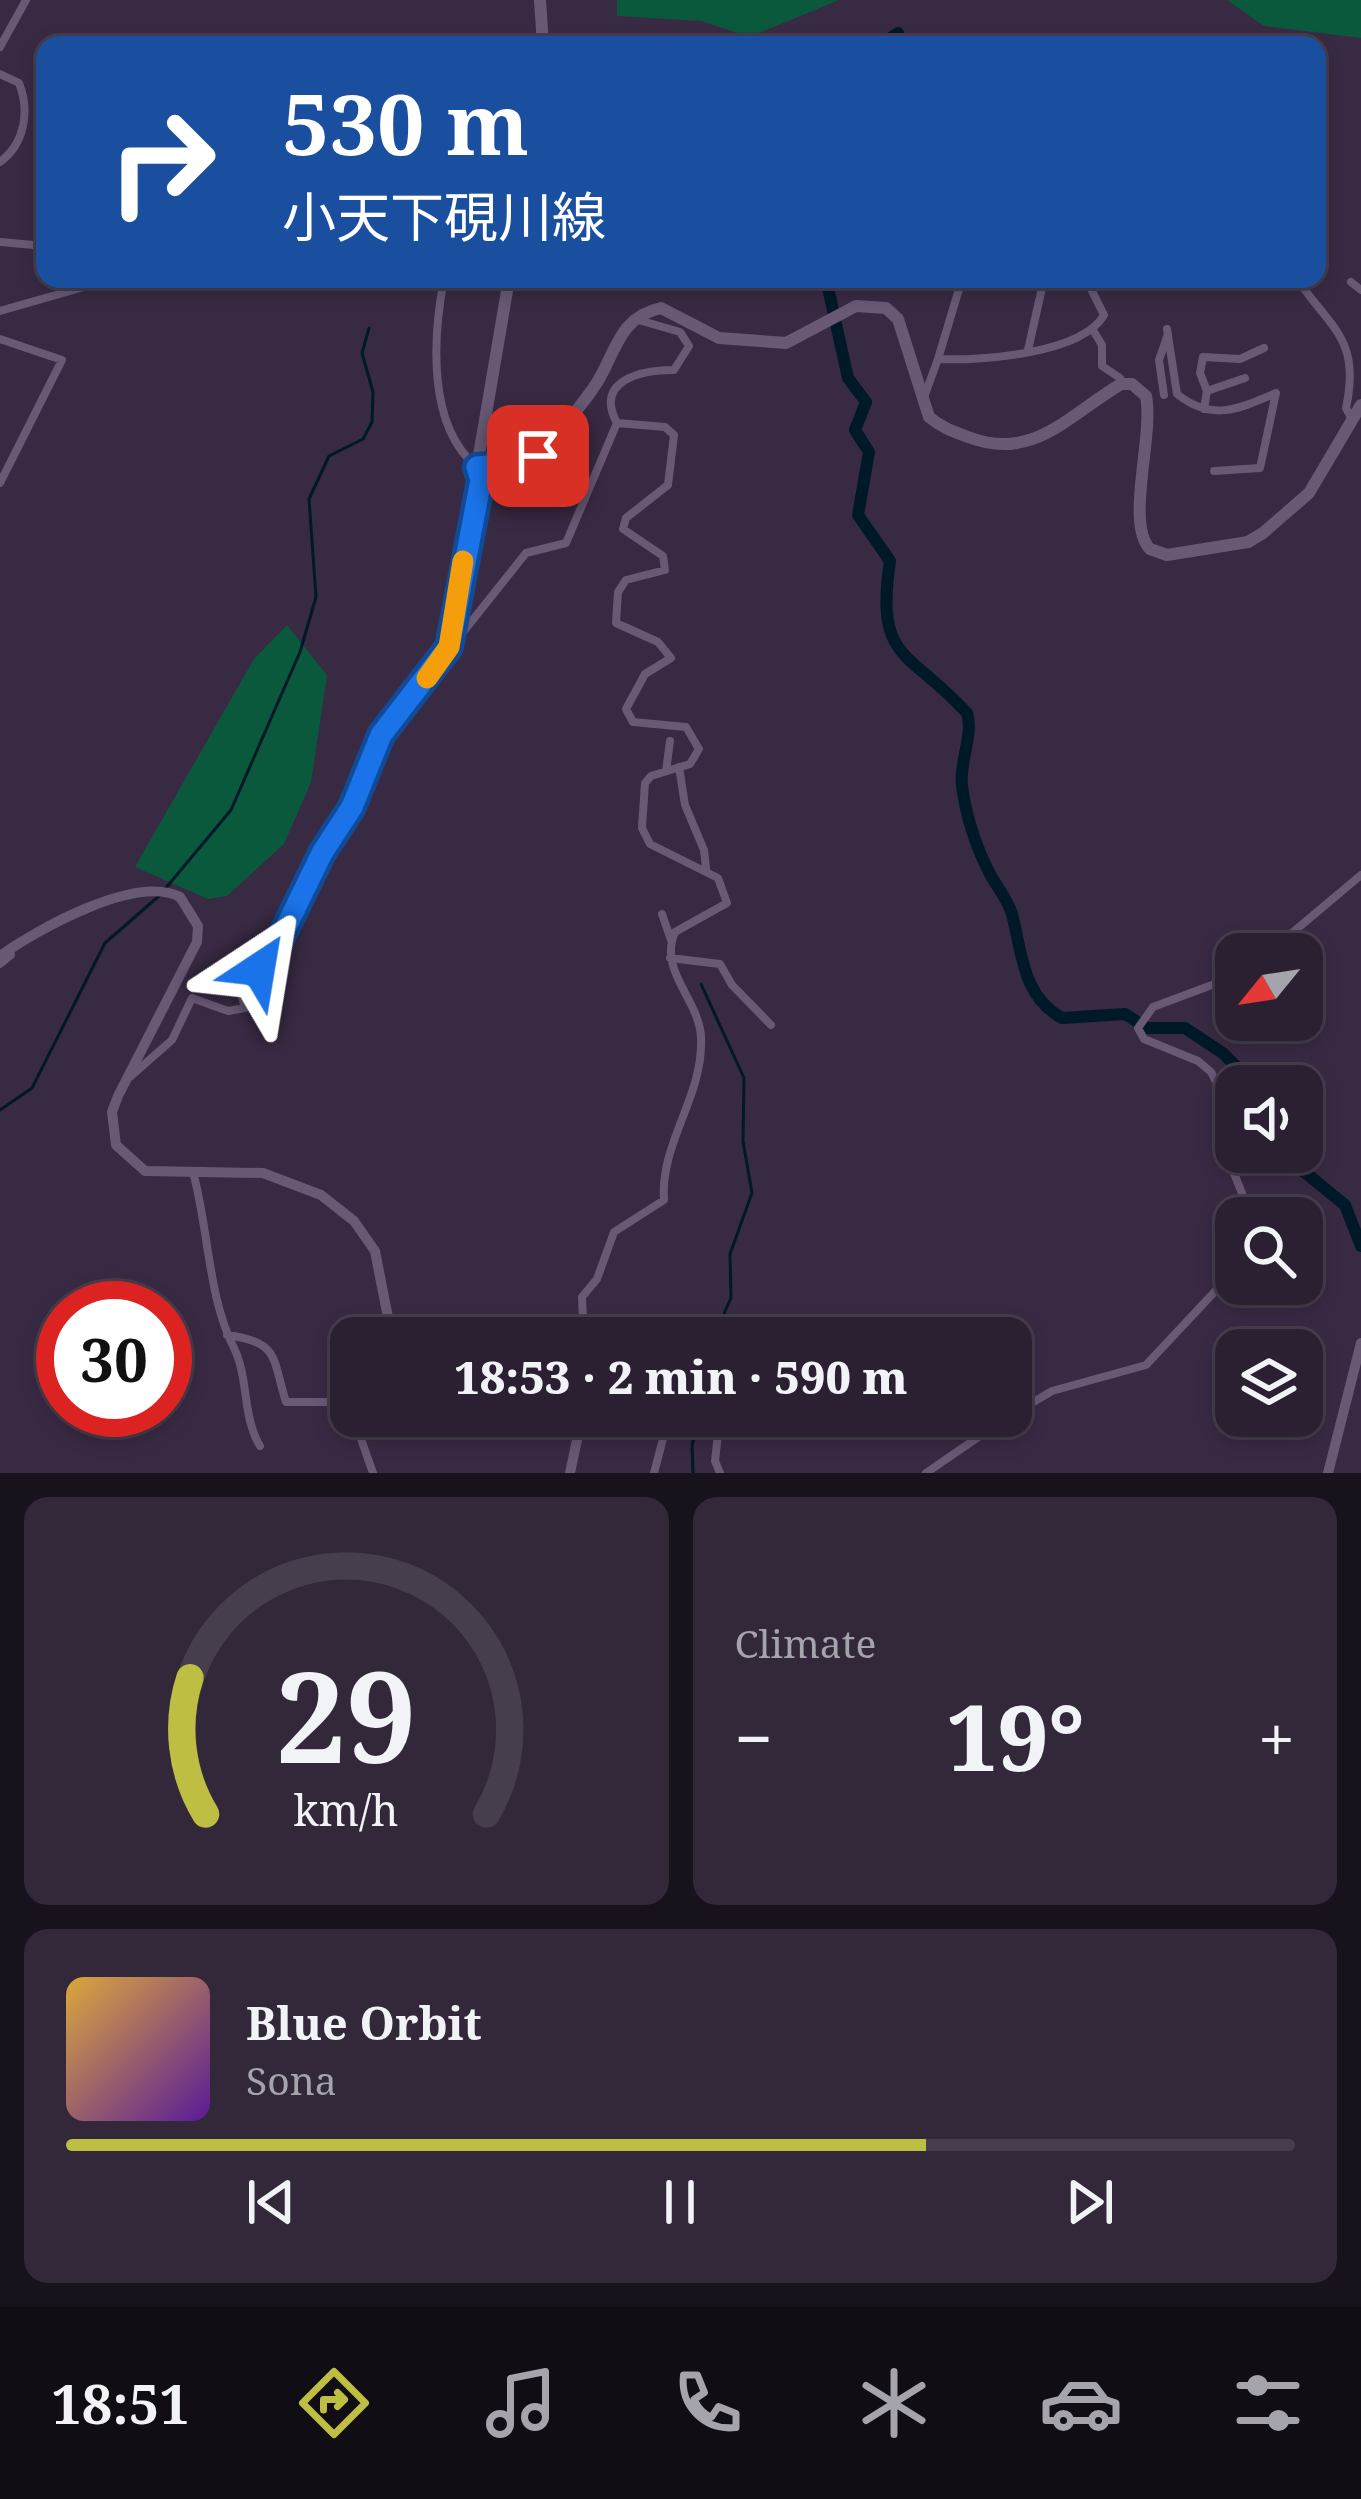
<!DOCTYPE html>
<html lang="en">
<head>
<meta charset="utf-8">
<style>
	:root { --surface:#2a2032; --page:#32283a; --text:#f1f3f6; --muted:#a5a3ac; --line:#463e4d; --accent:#bebe42 }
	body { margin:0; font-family:"Noto Serif","Noto Sans JP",serif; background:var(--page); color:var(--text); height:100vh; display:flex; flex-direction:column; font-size:45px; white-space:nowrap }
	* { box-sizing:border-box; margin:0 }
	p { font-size:39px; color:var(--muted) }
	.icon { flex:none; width:66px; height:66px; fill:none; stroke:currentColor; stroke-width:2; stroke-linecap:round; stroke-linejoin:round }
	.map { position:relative; height:1473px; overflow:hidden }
	.sheet { display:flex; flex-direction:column; gap:24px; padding:24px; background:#17121c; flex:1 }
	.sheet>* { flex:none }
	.banner { position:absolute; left:36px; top:36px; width:1290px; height:252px; border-radius:24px; box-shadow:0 6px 18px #0003,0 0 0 3px var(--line); background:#1a4fa0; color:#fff; overflow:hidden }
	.needle { width:78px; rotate:240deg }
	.fabs { position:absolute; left:1215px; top:933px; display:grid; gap:24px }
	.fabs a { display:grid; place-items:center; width:108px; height:108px; border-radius:24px; background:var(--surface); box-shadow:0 6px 18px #0003,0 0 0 3px var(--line); font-size:60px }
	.speed { position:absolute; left:36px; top:1281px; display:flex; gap:24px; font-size:60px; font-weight:700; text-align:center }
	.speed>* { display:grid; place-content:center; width:156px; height:156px; border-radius:50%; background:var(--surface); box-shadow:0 6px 18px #0003,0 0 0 3px var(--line); line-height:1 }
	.speed .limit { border:18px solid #d22; background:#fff; color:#111 }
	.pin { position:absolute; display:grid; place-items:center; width:102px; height:102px; color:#fff; margin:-51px; border-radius:24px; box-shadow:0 6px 18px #0006 }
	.me { position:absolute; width:132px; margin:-66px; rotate:33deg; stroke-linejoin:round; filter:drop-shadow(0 0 9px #0008) }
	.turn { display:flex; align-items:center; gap:42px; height:252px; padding:0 48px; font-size:54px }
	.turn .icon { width:156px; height:156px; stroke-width:2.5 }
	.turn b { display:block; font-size:84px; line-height:102px }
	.big { font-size:90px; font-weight:800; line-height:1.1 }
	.sheet .card { flex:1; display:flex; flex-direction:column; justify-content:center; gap:18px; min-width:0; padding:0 42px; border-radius:24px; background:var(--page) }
	.sheet .dial { align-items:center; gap:0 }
	.dial svg { height:312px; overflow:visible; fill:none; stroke:var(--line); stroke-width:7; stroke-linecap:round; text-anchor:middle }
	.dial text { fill:var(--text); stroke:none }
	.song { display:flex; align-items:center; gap:36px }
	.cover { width:144px; height:144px; border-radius:18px; background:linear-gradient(135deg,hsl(40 70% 55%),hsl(270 70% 35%)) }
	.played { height:12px; border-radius:6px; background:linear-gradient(90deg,var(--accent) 70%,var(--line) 70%) }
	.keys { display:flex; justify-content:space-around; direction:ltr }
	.heat { display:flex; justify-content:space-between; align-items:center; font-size:66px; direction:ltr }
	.sheet .tiles { flex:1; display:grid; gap:24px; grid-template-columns:1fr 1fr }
	.card:last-child { grid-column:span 2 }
	.trip { position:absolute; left:330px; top:1317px; width:702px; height:120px; border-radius:24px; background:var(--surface); box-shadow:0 6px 18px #0003,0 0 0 3px var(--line); font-weight:800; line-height:120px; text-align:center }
	.tabs { display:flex; height:192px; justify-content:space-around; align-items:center; background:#110d14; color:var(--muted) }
	.tabs .icon { width:84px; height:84px }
	.tabs .current { color:var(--accent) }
	.tabs b { font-size:54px; color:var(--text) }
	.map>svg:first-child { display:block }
	.green { fill:#0b593d }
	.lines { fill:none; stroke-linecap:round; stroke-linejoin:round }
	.stream { stroke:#001928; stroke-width:3 }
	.river { stroke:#001928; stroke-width:12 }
	.minor { stroke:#695975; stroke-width:8 }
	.tertiary { stroke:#695975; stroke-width:10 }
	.secondary { stroke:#695975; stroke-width:12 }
	.route-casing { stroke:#114b97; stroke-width:30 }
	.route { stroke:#1a73e8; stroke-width:21 }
	.slow { stroke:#f59e0b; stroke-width:21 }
</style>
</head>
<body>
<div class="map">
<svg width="1361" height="1473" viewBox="0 0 1361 1473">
	<rect width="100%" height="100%" fill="#382a43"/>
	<path class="green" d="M617 0H839L749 37 702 21 617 16Z
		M1227 0H1361V38L1264 26Z
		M287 625 327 675 311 782 284 844 227 896 208 899 135 867 254 659Z"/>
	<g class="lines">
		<path class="stream" d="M165 889 231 810 300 652 316 597 309 499 329 456 363 439 372 422 373 392 362 353 369 328
			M701 984 744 1078 743 1141 752 1193 730 1254 731 1298 713 1338
			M0 1110 32 1088 105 943 159 896
			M693 1473 692 1445 701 1416"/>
		<path class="river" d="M880 45 898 33
			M826 279 848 378 866 402 855 430 869 452 858 515 890 561C875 661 908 649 967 713 974 734 959 762 962 786 966 815 976 847 990 874 997 887 1008 900 1012 914 1022 952 1022 996 1062 1018L1125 1014 1147 1028H1185L1224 1054 1255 1086
			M1290 1152 1302 1170 1345 1205 1361 1246"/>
		<path class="minor" d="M0 47 26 0
			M0 74 19 83C30 110 25 144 0 162
			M0 242 45 246
			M444 279C433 336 427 425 476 466
			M1297 279C1330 328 1361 338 1346 408L1352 419
			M1351 282 1361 290
			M0 311 112 279
			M1167 329 1177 394C1212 422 1239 409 1276 393L1260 468 1214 471
			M1093 330 1102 345V366L1120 378
			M0 339 62 360 0 483
			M1028 350 1044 279
			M938 359 962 279
			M1207 391 1200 373 1203 357 1240 359 1264 348
			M1164 395 1159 360 1168 334
			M923 400 938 359C980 361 1082 354 1104 315L1086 279
			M1204 409 1207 391 1245 378
			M449 646 481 480 477 467
			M679 767 685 805 704 850 706 868
			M666 771 670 741
			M662 914 671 940
			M1267 954 1361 875
			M670 958 720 964 732 985 771 1025
			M0 964 11 955 10 949
			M1236 976 1153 1007 1138 1028 1144 1039 1198 1061 1211 1072 1227 1103 1229 1161 1252 1218
			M131 1076 172 1040 192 998 228 1011 245 1008 234 969 240 963 259 969 268 964 370 772 381 735 526 553 566 543 617 423
			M193 1172C209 1231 208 1297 234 1348 249 1379 242 1416 260 1446
			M227 1335C280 1342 272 1358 286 1402H330L351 1412
			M584 1338 582 1297 597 1279 614 1232 664 1200C660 1142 704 1096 701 1037 699 999 658 971 675 932L727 903 718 878 650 844 642 828 645 783 651 776 690 764 699 749 686 727 633 722 626 709 645 674 671 658 658 642 616 623 618 592 626 580 665 570 663 556 623 529 626 518 668 485 674 435 665 427 617 423C593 379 644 370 674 370L689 346 680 332 635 319
			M1011 1415 1052 1391 1146 1365 1236 1269
			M353 1416 373 1473
			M654 1473 669 1416
			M720 1473 715 1461 720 1416
			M926 1473 1009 1416"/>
		<path class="tertiary" d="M0 956C38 929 136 874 180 897L198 926 197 942 118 1096 112 1112 116 1145 145 1171 263 1173 321 1195 354 1221 375 1251 392 1338
			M570 1473 582 1416
			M1328 1473 1361 1343"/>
		<path class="secondary" d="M540 0 543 45
			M509 279 477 467 527 462 538 456C556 434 576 413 592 390 616 358 615 318 661 308L719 338 786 343 856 306 886 308 898 319 929 417C942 428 955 432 971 438 1033 461 1069 415 1121 384H1132L1146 396C1154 437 1125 523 1150 549L1167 555 1248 542 1263 533 1309 493 1361 405"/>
	</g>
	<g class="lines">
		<g class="route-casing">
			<path id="route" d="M259 969 268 964 322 853 352 807 381 735 449 647 481 480 477 467 527 462 538 456"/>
		</g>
		<use href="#route" class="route"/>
		<path class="slow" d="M427 678 449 647 463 561"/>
	</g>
</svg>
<div class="fabs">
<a><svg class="needle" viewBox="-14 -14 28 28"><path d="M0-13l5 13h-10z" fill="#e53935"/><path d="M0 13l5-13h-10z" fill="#a5a3ac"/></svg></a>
<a><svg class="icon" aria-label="sound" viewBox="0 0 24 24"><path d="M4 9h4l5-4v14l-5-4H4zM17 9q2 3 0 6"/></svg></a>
<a><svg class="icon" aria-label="search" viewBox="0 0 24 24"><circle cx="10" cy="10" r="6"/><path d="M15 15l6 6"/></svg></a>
<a><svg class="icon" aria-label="layers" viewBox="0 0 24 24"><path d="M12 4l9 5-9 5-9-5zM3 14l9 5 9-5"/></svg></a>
</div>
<div class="speed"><div class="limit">30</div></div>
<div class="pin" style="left:538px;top:456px;background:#d93025"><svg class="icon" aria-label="arrive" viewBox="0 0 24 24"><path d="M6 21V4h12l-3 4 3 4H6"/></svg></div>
<svg class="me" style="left:259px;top:969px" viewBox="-20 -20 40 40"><path d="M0-17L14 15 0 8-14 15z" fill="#1a73e8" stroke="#fff" stroke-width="4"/></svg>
<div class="trip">18:53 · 2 min · 590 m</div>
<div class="banner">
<div class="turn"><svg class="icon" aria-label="right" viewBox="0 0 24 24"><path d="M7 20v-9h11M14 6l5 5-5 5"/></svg><div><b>530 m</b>小天下硯川線</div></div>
</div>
</div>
<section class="sheet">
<div class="tiles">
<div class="card dial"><svg viewBox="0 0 100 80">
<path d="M14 69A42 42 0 1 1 86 69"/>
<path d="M14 69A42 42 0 0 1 10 34" stroke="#bebe42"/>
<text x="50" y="56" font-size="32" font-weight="700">29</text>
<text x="50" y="72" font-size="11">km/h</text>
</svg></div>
<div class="card"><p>Climate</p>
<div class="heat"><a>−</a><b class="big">19°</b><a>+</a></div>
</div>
<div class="card">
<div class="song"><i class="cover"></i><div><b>Blue Orbit</b><p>Sona</p></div></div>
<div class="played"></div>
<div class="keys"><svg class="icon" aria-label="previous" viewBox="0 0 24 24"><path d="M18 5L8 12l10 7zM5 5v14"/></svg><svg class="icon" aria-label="pause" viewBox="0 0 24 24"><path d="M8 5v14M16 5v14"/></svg><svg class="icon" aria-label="next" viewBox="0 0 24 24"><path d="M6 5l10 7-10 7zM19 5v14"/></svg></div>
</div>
</div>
</section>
<nav class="tabs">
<b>18:51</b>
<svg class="icon current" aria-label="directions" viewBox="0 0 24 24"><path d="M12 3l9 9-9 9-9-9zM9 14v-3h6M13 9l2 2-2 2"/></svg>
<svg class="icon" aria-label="music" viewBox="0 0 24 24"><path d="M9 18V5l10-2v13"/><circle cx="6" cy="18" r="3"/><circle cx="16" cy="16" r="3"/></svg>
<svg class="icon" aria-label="phone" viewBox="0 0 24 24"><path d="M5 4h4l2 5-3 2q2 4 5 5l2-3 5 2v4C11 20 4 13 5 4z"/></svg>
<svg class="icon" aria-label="climate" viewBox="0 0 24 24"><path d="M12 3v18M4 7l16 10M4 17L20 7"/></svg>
<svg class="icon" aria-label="car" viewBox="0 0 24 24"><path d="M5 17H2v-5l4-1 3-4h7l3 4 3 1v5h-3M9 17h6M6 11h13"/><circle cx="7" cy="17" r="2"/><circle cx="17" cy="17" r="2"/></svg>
<svg class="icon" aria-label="filters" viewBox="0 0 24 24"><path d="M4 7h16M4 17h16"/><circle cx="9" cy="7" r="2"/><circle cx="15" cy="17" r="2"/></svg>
</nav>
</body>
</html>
